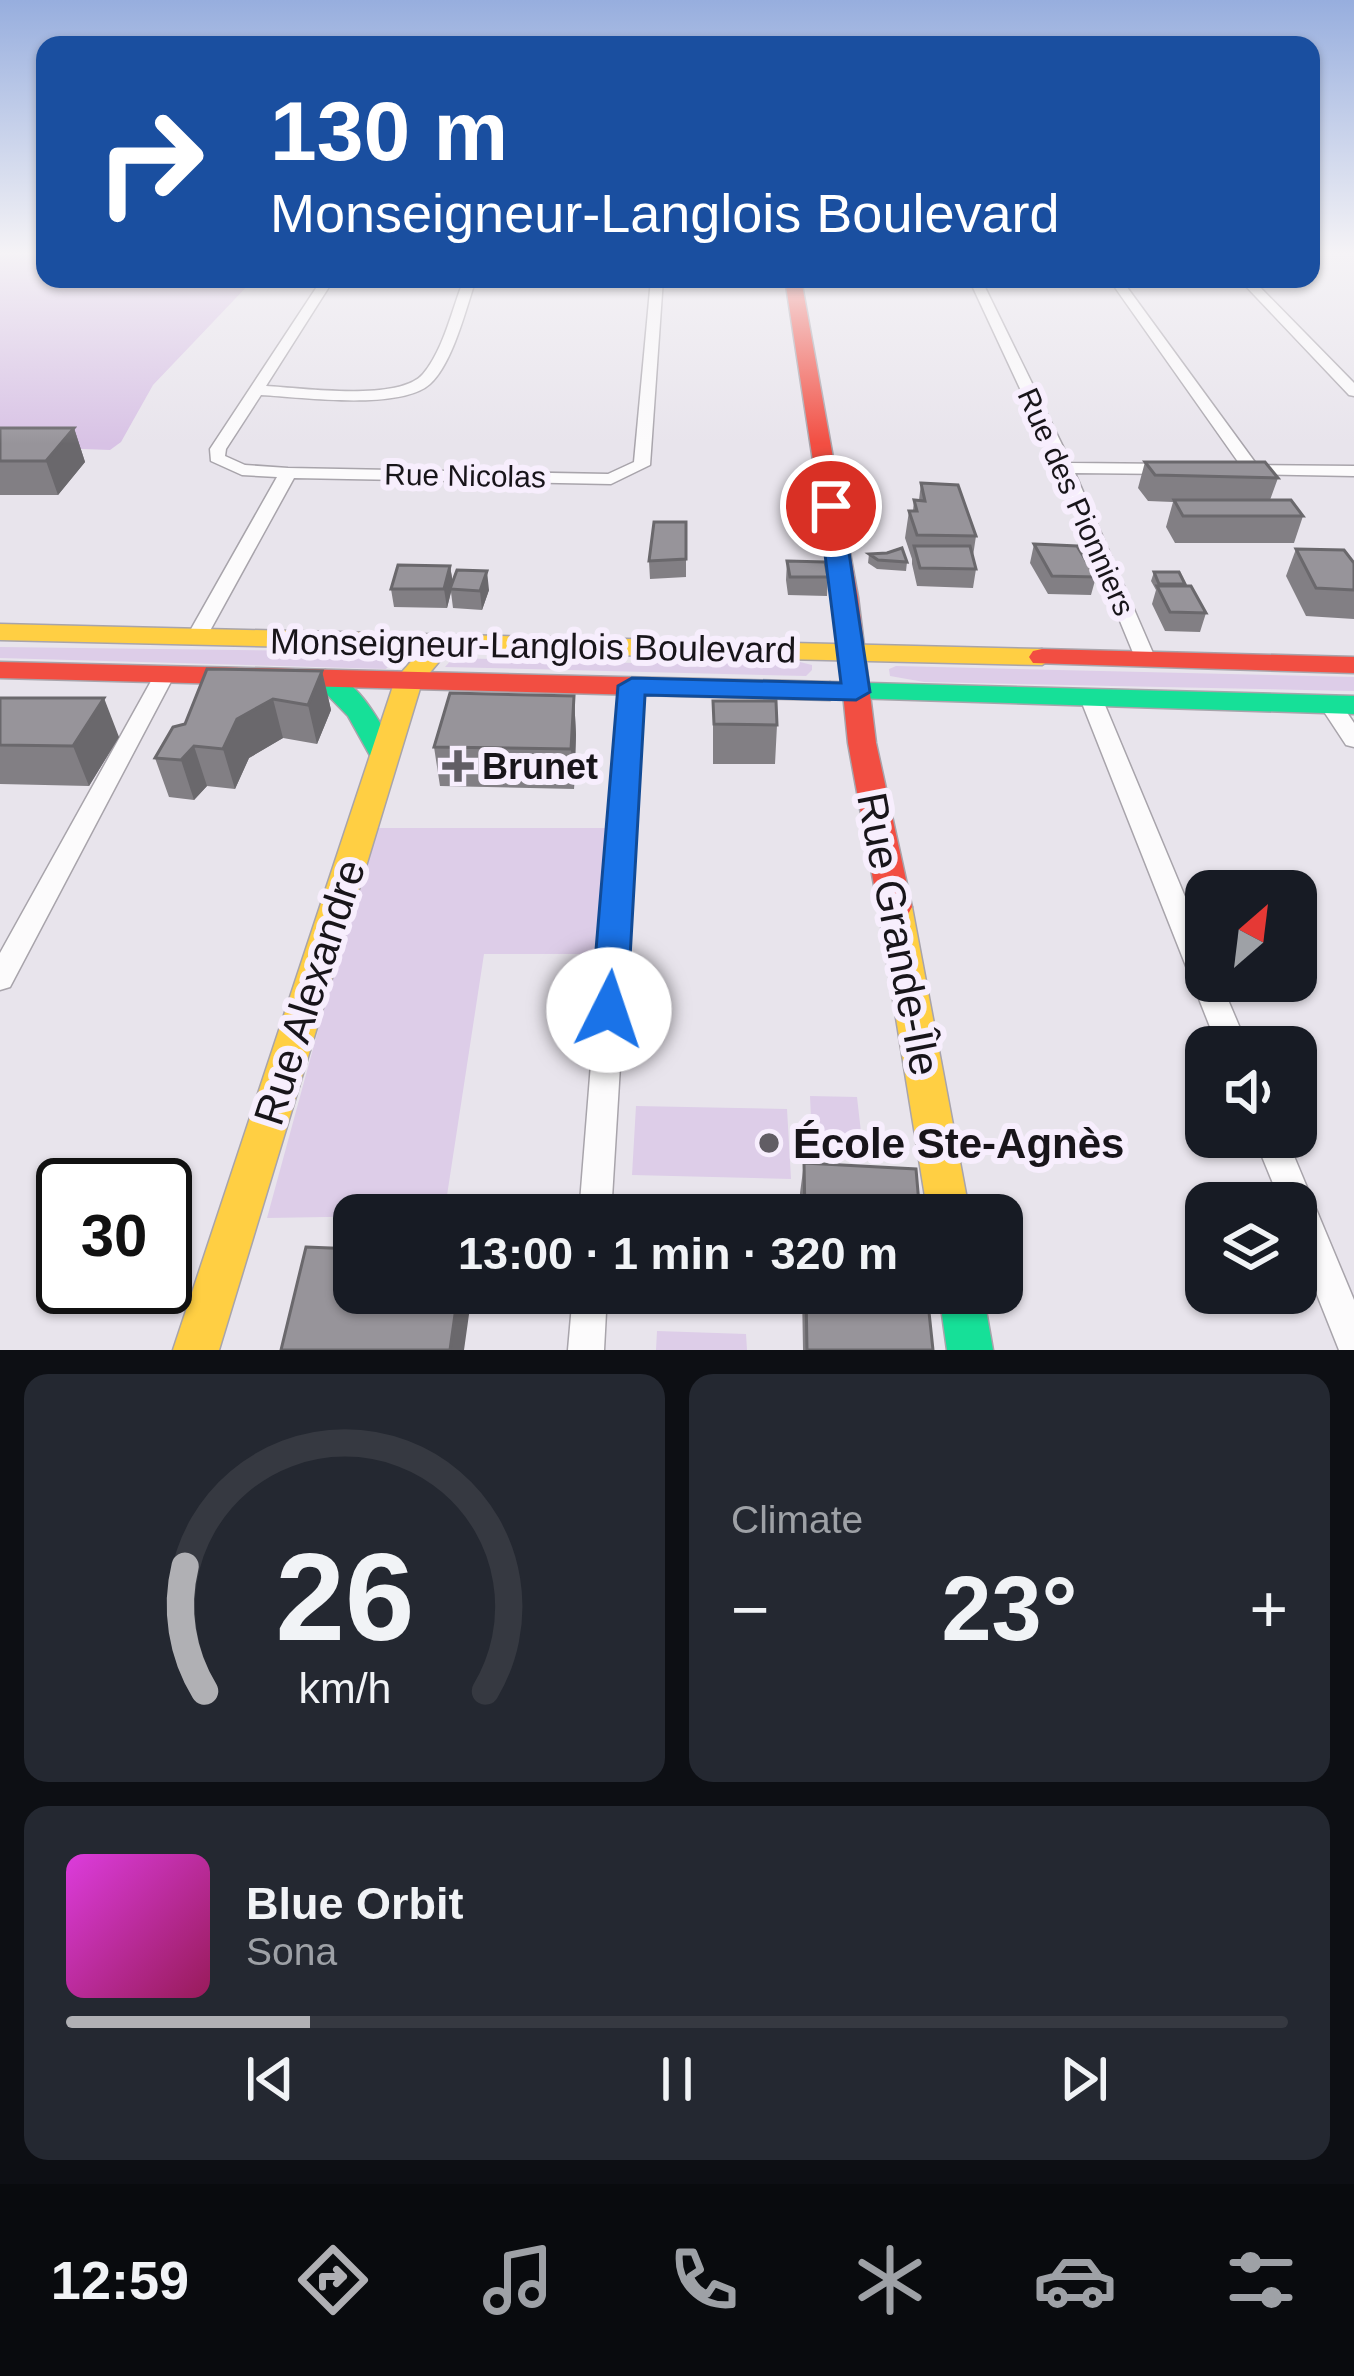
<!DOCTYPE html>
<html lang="en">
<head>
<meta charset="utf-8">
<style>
	:root { --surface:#171b24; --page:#242831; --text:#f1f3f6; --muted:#9ea1a6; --line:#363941; --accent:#b0b0b4 }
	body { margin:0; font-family:Arial,sans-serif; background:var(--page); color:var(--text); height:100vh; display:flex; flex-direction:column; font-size:45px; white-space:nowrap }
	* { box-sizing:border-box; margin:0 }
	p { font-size:39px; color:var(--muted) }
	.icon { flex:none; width:66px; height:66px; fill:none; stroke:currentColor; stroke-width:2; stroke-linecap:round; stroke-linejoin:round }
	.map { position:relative; height:1350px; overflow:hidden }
	.panel { display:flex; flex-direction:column; gap:24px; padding:24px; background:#0d0f14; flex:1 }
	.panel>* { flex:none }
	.hud { position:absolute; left:36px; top:36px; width:1284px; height:252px; border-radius:24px; box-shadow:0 3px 9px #0004; background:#1a4fa0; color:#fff; overflow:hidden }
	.needle { width:78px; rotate:28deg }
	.controls { position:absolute; left:1185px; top:870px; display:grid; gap:24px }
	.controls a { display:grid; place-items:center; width:132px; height:132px; border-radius:24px; background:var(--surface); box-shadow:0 3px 9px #0004; font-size:60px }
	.speed { position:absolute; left:36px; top:1158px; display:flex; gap:24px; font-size:60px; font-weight:700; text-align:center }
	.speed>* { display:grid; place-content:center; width:156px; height:156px; border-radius:50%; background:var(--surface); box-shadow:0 3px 9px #0004; line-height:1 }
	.speed .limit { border:6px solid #111; border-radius:18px; background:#fff; color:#111 }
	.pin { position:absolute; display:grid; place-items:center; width:102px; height:102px; color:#fff; margin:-51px; border:6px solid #fff; border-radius:50%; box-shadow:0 3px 12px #0007 }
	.me { position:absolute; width:132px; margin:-66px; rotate:4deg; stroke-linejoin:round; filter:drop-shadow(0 0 9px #0008) }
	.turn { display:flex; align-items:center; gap:42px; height:252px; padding:0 36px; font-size:54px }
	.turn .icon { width:156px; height:156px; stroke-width:2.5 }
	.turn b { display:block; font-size:84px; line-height:102px }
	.big { font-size:90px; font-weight:800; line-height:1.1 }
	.panel .card { flex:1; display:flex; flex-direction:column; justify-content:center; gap:18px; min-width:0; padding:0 42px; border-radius:24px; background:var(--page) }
	.panel .dial { align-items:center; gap:0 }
	.dial svg { height:312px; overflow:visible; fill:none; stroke:var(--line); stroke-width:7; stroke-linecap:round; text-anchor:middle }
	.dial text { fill:var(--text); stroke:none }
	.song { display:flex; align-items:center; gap:36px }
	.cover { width:144px; height:144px; border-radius:18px; background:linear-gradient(135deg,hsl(300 70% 55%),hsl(330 70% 35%)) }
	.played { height:12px; border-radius:6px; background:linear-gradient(90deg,var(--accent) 20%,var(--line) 20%) }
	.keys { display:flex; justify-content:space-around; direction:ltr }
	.heat { display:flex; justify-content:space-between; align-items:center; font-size:66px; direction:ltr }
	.panel .tiles { flex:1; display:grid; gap:24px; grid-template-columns:1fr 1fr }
	.card:last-child { grid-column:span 2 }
	.trip { position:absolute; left:333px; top:1194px; width:690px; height:120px; border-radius:24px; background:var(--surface); box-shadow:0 3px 9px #0004; font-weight:800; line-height:120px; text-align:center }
	.tabs { display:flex; height:192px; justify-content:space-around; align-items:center; background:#090b0e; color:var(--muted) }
	.tabs .icon { width:84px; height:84px }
	.tabs .on { color:var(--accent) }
	.tabs b { font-size:54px; color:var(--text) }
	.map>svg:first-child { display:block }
	.green { fill:#ddcde8 }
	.forest { fill:#d8c2e5 }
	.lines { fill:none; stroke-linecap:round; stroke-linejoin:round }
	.street-casing { stroke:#a8a4ab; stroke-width:3 }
	.fast-casing { stroke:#a8a4ab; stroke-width:3 }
	.slow-casing { stroke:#a8a4ab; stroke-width:3 }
	.jam-casing { stroke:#a8a4ab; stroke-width:3 }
	.street { fill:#fcfbfc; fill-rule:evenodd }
	.fast { fill:#16e098; fill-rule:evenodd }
	.slow { fill:#ffcf43; fill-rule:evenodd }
	.jam { fill:#f24e42; fill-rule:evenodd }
	.wall { fill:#827f84 }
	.shaded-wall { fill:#6a686c }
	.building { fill:#97949a; stroke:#6a686c; stroke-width:3 }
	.route { fill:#1a73e8; stroke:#114b97; stroke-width:3 }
	.poi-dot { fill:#615d64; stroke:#f7eefd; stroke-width:4.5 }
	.labels { text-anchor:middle; stroke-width:12; stroke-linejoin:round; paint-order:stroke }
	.far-street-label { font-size:30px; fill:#18151a; stroke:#f7eefd }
	.street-label { font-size:36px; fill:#18151a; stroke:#f7eefd }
	.poi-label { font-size:36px; font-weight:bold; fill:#18151a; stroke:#f7eefd; text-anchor:start }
	.near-street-label { font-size:42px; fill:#18151a; stroke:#f7eefd }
	.near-poi-label { font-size:42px; font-weight:bold; fill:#18151a; stroke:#f7eefd; text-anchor:start }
</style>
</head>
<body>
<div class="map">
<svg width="1354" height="1350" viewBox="0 0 1354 1350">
	<rect width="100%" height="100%" fill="#e8e4ec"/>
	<path class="green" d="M0 647 402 652 386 669 0 658Z
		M453 658 635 663 792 660 812 665V670L806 676 445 667Z
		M896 666 1354 677V691L924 682 890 676 889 669Z
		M373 828H605L597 954H484L444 1215 267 1218Z
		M810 1096 857 1097 862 1141 812 1140Z
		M636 1106 787 1109 791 1179 632 1175Z
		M657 1331 746 1334 747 1350H656Z"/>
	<path class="forest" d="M0 255H45V279H254L153 385 121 442 110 450 0 446Z"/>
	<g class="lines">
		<g class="street-casing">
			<path id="street" d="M322 279H334L266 386C301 388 399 402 423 374 444 349 452 309 464 279H476C466 308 453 363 430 384 400 411 300 397 261 395L226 449 225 456 245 465 288 468 608 474 634 462 651 279H663L650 465 611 484 294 478 206 638 203 642H189L186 638 277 477 242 475 211 461 210 449Z
				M969 279H981L1071 463 1173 464 1181 469 1173 474 1075 473 1156 660 1153 664 1146 666 1136 660 1057 468Z
				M1109 279H1121L1257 465 1354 466V476L1240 474 1238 470 1241 466Z
				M1239 279H1252L1354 383V396L1349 395Z
				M165 668 175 674 10 987 0 990V953L155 674Z
				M632 679 643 686 611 1215H579L621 686Z
				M1091 691 1102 698 1206 947V981H1220L1248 1047H1218L1080 698Z
				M1330 697 1338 699 1354 723V747L1346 745 1319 704Z
				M1254 1137H1286L1354 1300V1350H1339L1296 1242V1203H1281Z
				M573 1293H607L604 1350H568Z"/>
		</g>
		<g class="fast-casing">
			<path id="fast" d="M325 670C360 680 381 725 398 754L393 761H373L348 716 311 678Z
				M830 682 1354 696V714L820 697 816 691Z
				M939 1293H983L993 1350H947Z"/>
		</g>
		<g class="slow-casing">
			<path id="slow" d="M0 624 1042 649 1055 657 1042 665 448 651 422 682 219 1350H173L395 680 421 650 0 640Z
				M895 894 907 898 912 907 970 1215H928L878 907 883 898Z"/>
		</g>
		<g class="jam-casing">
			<path id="jam" d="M785 279H801L858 597 876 743 912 907 907 916 895 920 883 916 878 907 848 743 843 693 830 700 0 678V662L830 682 842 689 834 597Z
				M1042 649 1354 657V673L1033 663 1029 657 1033 651Z"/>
		</g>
		<use href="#street" class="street"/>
		<use href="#fast" class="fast"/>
		<use href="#slow" class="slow"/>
		<use href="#jam" class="jam"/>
	</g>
	<path class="wall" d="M0 428H74L85 462 58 495H0Z
		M1145 462 1278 478 1270 500 1303 516 1294 543H1175L1166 527 1173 502 1148 501 1138 488Z
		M921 483 976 536 973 556 976 569 973 588 917 586 912 564V559L905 538 909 511H913L914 500H919Z
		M686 522V577L650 579 649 561Z
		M1034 544 1096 577 1091 595 1048 594 1030 563Z
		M1296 549 1354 563V619L1306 616 1286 576Z
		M869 554 907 562 906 571 877 569 868 563Z
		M787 561 828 577 827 596 788 595 786 580Z
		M450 566 453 583 489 590 482 610 453 608 451 592 447 608 394 607 391 589Z
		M1154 572 1185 586 1206 613 1200 632 1165 631 1152 604 1156 590 1151 581Z
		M322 671 331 710 317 744 283 738 249 758 235 789 207 786 194 800 169 797 155 758 185 724Z
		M574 696 576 735 574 789 440 786 434 747Z
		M0 698 119 737 89 786 0 784Z
		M713 701 777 725 775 764H713Z
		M804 1163 920 1215H801L800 1193Z
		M802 1293H927L933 1350H803Z"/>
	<path class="shaded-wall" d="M74 428 85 462 58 495 46 461Z
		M450 566 453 584 447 608 444 589Z
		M487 571 489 590 482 610 480 591Z
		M322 671 331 710 317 744 308 705Z
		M574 696 576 735 574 789 571 749Z
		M104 698 119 737 89 786 73 746Z
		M273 699 283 738 249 758 235 789 223 749 237 719Z
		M194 746 207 786 194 800 181 760Z
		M458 1293H472L464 1350H450Z"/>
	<path class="building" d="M0 428H74L46 461H0Z
		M1145 462H1265L1278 478 1155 475Z
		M921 483 958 485 976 536 917 535 909 511H917L914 500 925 501Z
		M1174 500H1291L1303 516H1183Z
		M654 522H686V559L649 561Z
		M1034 544 1077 546 1096 577 1052 576Z
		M914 546H970L976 569 920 568Z
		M902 548 907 562 878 560 869 554 887 553Z
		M1296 549 1344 550 1354 563V590L1316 588Z
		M787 561 825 562 828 577H790Z
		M398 565 450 566 444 589H391Z
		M457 570 487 571 480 591 450 589Z
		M1154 572H1179L1185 584H1159Z
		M1157 586H1191L1206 613 1170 612Z
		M207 669 322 671 308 705 273 699 237 719 223 749 194 746 181 760 155 758 173 727 185 724Z
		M450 693 574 696 571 749 434 747Z
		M0 698H104L73 746 0 745Z
		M713 701H776L777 725 714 724Z
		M804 1163 916 1169 920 1215H805Z
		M306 1247 354 1249V1293H458L450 1350H281Z
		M806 1293H927L933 1350H807Z"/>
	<linearGradient id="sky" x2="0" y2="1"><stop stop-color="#97aede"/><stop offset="0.57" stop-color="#f5f3f6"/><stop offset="1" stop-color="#f5f3f6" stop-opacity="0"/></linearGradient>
	<rect width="1354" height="444" fill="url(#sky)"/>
	<path class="route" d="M831 499 842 506 870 692 856 700 645 695 627 1010 622 1021 609 1025 596 1021 591 1010 618 686 632 678 841 683 819 506Z"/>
	<g class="poi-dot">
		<path d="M452 748h12v12h12v12h-12v12h-12v-12h-12v-12h12z"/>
		<circle cx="769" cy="1143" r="12"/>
	</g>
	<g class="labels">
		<g class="far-street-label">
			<text transform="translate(465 476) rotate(1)" y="10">Rue Nicolas</text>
			<text transform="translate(1076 502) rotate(66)" y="10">Rue des Pionniers</text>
		</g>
		<g class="street-label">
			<text transform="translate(533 645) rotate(1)" y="13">Monseigneur-Langlois Boulevard</text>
		</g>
		<g class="poi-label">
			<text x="482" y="779">Brunet</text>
		</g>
		<g class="near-street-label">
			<text transform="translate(899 934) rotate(79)" y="15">Rue Grande-Île</text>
			<text transform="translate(309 992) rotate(-72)" y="15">Rue Alexandre</text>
		</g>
		<g class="near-poi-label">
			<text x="793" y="1158">École Ste-Agnès</text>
		</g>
	</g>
</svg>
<div class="controls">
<a><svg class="needle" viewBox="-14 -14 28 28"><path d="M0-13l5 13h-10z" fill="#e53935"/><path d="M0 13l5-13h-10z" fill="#9ea1a6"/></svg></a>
<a><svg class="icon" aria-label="sound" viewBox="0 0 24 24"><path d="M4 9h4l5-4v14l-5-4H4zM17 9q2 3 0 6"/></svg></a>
<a><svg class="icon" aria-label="layers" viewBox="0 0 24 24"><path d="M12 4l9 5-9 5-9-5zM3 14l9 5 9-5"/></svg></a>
</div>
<div class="speed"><div class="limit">30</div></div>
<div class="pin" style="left:831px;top:506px;background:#d93025"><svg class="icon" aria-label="arrive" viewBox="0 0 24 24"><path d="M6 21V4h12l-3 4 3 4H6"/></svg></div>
<svg class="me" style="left:609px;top:1010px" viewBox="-20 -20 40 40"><circle r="19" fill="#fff"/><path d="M0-13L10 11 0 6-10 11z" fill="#1a73e8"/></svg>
<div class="trip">13:00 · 1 min · 320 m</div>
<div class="hud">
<div class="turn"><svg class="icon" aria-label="right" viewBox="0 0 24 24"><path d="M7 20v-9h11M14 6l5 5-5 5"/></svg><div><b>130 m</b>Monseigneur-Langlois Boulevard</div></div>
</div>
</div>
<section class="panel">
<div class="tiles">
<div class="card dial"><svg viewBox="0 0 100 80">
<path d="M14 69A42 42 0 1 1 86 69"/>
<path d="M14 69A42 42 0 0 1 9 37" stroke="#b0b0b4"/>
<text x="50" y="56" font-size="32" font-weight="700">26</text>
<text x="50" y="72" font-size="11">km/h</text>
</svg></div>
<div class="card"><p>Climate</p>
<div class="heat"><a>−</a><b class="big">23°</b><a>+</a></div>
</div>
<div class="card">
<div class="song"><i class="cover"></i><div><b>Blue Orbit</b><p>Sona</p></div></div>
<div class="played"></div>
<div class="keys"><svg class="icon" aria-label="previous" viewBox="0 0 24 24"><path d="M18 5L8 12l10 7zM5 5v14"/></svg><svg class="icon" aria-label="pause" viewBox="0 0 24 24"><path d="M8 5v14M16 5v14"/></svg><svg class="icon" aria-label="next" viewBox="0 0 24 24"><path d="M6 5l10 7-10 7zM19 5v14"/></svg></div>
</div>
</div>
</section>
<nav class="tabs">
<b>12:59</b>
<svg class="icon on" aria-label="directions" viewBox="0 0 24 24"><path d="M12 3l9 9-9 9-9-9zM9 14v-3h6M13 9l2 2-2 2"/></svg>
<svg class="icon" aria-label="music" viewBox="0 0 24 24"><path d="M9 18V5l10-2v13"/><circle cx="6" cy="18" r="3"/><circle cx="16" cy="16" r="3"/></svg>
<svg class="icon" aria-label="phone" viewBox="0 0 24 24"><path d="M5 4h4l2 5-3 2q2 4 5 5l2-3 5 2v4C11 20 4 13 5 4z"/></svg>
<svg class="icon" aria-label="climate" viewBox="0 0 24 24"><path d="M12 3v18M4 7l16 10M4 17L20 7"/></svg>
<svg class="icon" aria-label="car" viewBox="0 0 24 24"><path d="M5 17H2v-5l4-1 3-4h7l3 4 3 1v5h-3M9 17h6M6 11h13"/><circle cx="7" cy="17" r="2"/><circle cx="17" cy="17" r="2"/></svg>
<svg class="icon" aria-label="filters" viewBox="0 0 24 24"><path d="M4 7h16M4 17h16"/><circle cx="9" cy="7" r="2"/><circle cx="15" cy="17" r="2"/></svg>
</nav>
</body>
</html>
